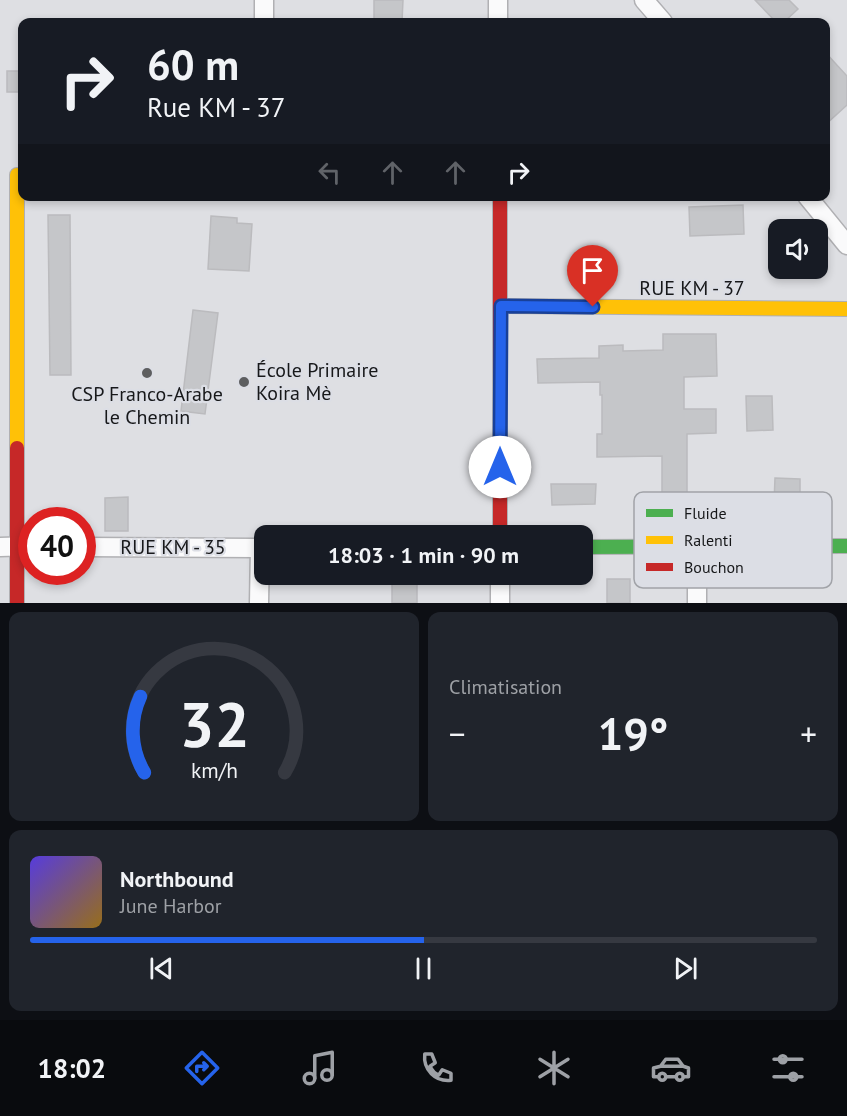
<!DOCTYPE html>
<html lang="fr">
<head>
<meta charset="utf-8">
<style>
	:root { --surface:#171b24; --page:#20242c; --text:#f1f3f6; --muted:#9ea1a6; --line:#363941; --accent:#2563eb }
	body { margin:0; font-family:"PT Sans",sans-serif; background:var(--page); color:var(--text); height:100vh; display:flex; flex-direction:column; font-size:22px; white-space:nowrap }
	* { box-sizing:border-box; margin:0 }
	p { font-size:20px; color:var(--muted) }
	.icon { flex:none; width:33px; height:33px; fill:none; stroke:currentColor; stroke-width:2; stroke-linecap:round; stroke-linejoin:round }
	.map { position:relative; height:603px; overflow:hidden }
	.details { display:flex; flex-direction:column; gap:9px; padding:9px; background:#0d0f14; flex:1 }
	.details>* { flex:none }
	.hud { position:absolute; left:18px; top:18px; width:812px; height:183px; border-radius:12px; box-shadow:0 3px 9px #0003; background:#171b24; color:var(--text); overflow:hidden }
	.controls { position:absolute; left:768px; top:219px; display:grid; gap:12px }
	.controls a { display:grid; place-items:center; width:60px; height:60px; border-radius:12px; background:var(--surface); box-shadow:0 3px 9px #0003; font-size:30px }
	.speed { position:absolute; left:18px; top:507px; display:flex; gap:12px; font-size:30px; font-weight:700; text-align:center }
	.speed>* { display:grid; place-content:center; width:78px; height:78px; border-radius:50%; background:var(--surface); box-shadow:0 3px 9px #0003; line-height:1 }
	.speed .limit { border:9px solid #d22; background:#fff; color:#111 }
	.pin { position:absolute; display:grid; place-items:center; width:51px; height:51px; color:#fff; margin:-62px -26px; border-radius:50% 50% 50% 0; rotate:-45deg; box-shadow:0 0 6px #0007 }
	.pin .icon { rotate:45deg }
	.me { position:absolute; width:66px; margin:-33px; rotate:0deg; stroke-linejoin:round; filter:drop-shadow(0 0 4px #0008) }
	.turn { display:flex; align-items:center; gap:21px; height:126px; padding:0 30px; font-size:27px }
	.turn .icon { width:78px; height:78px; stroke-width:2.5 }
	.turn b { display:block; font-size:42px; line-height:51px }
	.lanes { display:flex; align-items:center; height:57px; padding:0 30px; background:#0003; justify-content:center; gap:30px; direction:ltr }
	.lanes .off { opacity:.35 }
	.big { font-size:45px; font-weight:600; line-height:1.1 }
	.details .card { flex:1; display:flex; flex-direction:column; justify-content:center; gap:9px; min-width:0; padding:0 21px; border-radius:12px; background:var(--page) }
	.details .dial { align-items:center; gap:0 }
	.dial svg { height:156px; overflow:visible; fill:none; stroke:var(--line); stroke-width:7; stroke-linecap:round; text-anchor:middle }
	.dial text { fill:var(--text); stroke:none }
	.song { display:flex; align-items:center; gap:18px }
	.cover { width:72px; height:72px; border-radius:9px; background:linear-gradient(135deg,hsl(250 70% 55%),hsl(40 70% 35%)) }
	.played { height:6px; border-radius:3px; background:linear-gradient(90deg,var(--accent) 50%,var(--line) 50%) }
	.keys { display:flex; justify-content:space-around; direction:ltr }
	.heat { display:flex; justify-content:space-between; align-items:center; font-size:33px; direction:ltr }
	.details .tiles { flex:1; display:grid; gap:9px; grid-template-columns:1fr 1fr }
	.card:last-child { grid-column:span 2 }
	.trip { position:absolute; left:254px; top:525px; width:339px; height:60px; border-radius:12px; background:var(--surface); box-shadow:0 3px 9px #0003; font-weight:600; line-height:60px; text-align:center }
	.tabs { display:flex; height:96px; justify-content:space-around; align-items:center; background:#090b0e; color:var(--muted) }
	.tabs .icon { width:42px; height:42px }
	.tabs .current { color:var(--accent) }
	.tabs b { font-size:27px; color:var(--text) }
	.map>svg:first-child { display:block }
	.building { fill:#c5c6c9; stroke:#bbbbbe; stroke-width:1.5 }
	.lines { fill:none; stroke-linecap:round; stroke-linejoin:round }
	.street-casing { stroke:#b0b0b3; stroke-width:21 }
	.fast-casing { stroke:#b0b0b3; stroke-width:16 }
	.slow-casing { stroke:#b0b0b3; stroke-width:16 }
	.jam-casing { stroke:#b0b0b3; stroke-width:16 }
	.street { stroke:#fafafb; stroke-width:18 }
	.fast { stroke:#4caf50; stroke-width:14 }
	.slow { stroke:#ffc107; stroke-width:14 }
	.jam { stroke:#c62828; stroke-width:14 }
	.route-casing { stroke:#184099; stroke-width:15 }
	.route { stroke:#2563eb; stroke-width:10 }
	.poi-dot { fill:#5d5e60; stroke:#dcdee5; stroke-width:2 }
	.labels { text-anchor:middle; stroke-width:4.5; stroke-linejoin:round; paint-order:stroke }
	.street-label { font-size:20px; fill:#17181a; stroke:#dcdee5 }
	.poi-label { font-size:20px; fill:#17181a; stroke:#dcdee5; text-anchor:start }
	.key { fill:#dcdee5; stroke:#a1a3a8; stroke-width:1.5 }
	.key-label { font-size:16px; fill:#17181a }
</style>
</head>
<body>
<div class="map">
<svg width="847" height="603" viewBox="0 0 847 603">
	<rect width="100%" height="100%" fill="#dedfe3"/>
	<path class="building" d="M374 0H403L402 22H374Z
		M755 0H789L798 9 784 22H776Z
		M825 52 847 76V105L825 125Z
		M7 71H22V92H7Z
		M743 205 744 234 690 236 689 207Z
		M48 215H70L71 375H50Z
		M211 216 237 218V223L252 224 249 271 208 269Z
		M193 310 218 313 205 414 181 411Z
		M663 334H716L717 376 684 377V409H716V433L687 434V495H662V456L597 457V434H602V395H600V382L538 383 537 359 599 358V346L623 345V351L663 350Z
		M746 396H772L773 430 747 431Z
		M775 478 800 479V504L774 503Z
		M551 484H596L595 504 552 505Z
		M128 497V531H105V498Z
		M392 577H417V603H392Z
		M607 579H630V603H607Z"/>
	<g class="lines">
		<g class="street-casing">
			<path id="street" d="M264 0V22
				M498 0V22
				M644 0 663 22
				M807 196 847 245
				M697 546V603
				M0 547 32 546
				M82 547 264 548
				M500 574V603
				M259 603 260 548"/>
		</g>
		<g class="fast-casing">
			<path id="fast" d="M582 547 847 546"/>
		</g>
		<g class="slow-casing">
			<path id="slow" d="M17 175V448
				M501 306 847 309"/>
		</g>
		<g class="jam-casing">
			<path id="jam" d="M500 196V536
				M17 448V603"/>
		</g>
		<use href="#street" class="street"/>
		<use href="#fast" class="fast"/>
		<use href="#slow" class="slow"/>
		<use href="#jam" class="jam"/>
	</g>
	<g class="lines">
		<g class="route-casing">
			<path id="route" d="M500 467 501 306 593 307"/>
		</g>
		<use href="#route" class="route"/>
	</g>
	<g class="poi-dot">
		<circle cx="147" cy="373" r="6"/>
		<circle cx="244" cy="382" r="6"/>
	</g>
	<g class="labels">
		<g class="street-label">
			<text x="692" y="295">RUE KM - 37</text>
			<text x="173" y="554">RUE KM - 35</text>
		</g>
		<g class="poi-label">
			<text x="256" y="377">École Primaire<tspan x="256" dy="23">Koira Mè</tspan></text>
			<text x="147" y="401" text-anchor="middle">CSP Franco-Arabe<tspan x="147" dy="23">le Chemin</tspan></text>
		</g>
	</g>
	<rect x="634" y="492" width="198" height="96" rx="9" class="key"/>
	<rect x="646" y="509" width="27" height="8" fill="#4caf50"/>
	<rect x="646" y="536" width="27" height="8" fill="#ffc107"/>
	<rect x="646" y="563" width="27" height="8" fill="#c62828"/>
	<g class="key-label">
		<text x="684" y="519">Fluide</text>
		<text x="684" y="546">Ralenti</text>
		<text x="684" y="573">Bouchon</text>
	</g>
</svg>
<div class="controls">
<a><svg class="icon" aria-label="sound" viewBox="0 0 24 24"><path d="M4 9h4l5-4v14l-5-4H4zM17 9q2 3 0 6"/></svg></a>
</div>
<div class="speed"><div class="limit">40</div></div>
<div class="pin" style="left:593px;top:307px;background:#d93025"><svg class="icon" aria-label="arrive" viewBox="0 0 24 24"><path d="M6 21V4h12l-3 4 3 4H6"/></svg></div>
<svg class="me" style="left:500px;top:467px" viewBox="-20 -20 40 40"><circle r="19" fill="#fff"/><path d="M0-13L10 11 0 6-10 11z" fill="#2563eb"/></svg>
<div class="trip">18:03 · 1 min · 90 m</div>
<div class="hud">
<div class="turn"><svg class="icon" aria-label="right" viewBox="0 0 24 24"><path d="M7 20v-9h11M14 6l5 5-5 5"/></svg><div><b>60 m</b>Rue KM - 37</div></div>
<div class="lanes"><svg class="icon off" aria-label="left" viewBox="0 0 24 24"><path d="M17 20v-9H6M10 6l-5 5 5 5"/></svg><svg class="icon off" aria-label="ahead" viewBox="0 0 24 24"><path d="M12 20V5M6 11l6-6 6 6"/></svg><svg class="icon off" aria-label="ahead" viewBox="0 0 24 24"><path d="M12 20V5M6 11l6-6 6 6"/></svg><svg class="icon" aria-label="right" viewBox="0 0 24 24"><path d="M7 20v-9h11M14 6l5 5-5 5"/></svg></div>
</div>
</div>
<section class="details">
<div class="tiles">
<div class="card dial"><svg viewBox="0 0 100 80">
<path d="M14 69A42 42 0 1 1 86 69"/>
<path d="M14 69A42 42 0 0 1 12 30" stroke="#2563eb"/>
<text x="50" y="56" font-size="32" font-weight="700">32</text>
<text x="50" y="72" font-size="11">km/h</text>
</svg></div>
<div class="card"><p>Climatisation</p>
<div class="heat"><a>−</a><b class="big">19°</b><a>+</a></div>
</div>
<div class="card">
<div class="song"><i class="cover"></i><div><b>Northbound</b><p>June Harbor</p></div></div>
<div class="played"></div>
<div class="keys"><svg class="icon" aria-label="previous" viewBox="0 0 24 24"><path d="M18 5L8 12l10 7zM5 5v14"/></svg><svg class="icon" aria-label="pause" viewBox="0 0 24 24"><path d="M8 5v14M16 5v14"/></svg><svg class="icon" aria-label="next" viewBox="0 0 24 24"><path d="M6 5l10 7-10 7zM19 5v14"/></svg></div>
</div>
</div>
</section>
<nav class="tabs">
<b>18:02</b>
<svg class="icon current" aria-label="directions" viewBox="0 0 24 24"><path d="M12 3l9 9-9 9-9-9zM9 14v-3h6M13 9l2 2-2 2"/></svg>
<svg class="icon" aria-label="music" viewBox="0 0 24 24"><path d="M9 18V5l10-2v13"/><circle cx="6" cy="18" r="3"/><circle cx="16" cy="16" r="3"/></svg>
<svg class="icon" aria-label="phone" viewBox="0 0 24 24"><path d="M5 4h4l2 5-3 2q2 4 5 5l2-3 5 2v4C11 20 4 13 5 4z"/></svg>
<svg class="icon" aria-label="climate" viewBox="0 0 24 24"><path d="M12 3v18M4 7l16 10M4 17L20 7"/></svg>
<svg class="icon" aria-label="car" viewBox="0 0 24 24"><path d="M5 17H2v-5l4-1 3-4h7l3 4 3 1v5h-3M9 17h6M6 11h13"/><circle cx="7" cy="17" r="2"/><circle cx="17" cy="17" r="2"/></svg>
<svg class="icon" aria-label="filters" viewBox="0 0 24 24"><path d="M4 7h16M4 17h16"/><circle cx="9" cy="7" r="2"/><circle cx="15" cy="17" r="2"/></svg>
</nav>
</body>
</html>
